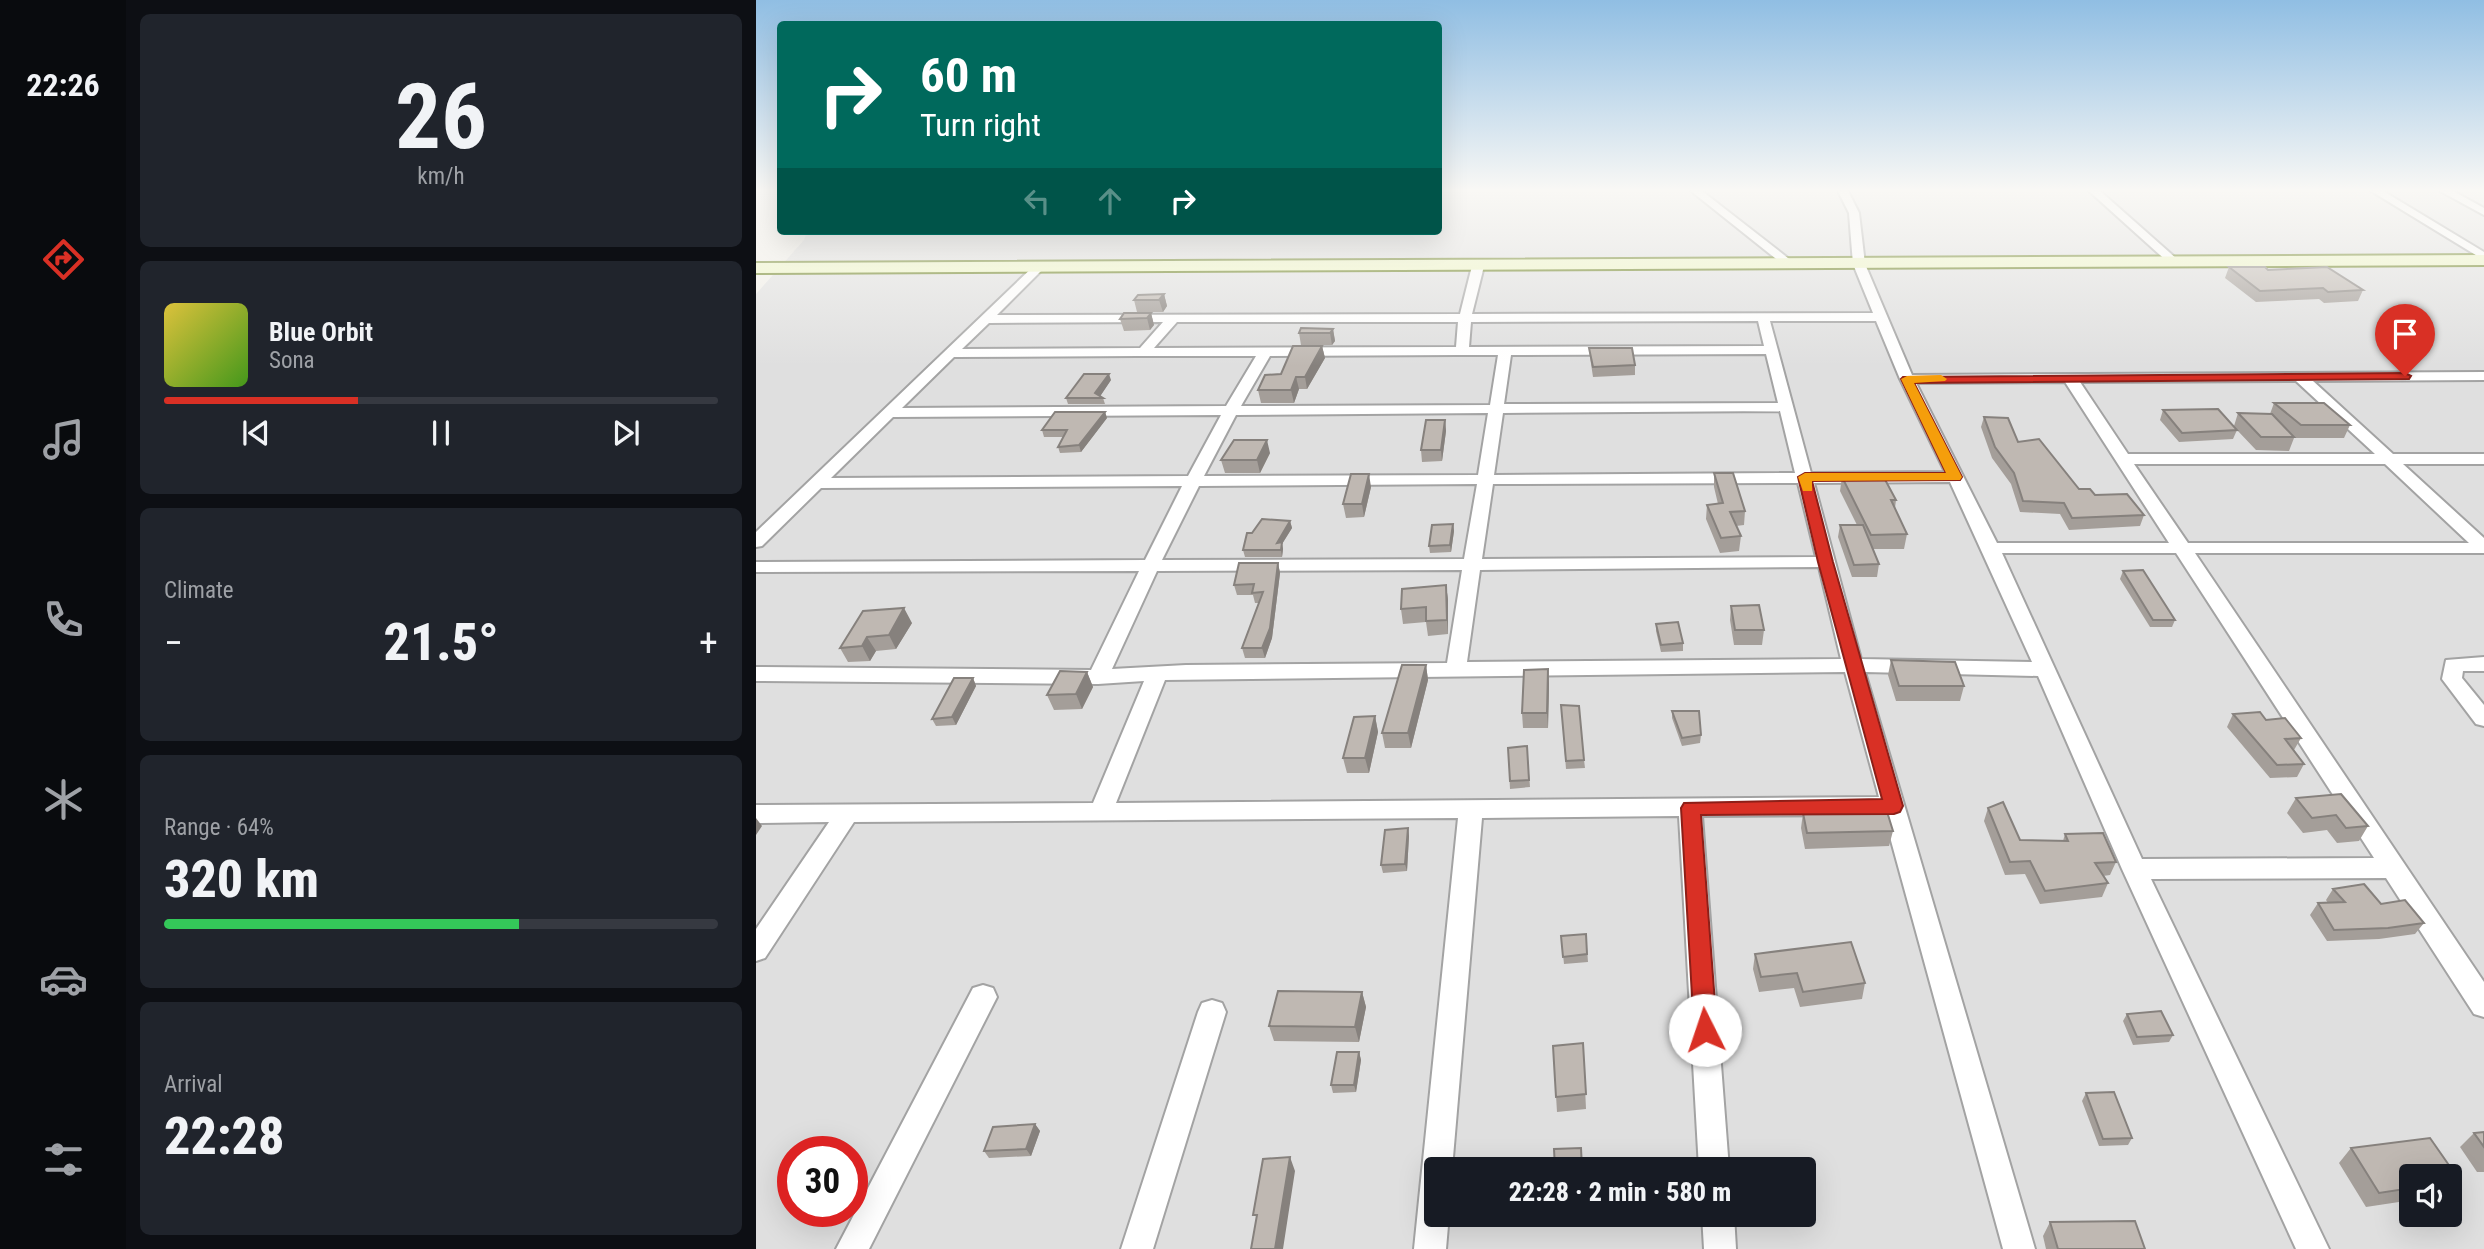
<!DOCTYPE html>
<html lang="en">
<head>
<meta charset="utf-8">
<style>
	:root { --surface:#171b24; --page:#20242c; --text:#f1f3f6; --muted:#9ea1a6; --line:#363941; --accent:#d93025 }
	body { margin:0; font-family:"Roboto Condensed",sans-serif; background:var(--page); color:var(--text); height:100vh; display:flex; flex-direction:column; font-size:26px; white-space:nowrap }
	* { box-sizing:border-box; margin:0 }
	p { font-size:23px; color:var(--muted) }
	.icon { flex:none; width:38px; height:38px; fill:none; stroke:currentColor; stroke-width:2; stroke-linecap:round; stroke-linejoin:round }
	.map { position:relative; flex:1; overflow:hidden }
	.details { display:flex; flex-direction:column; gap:14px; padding:14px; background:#0d0f14; width:630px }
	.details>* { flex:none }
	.guide { position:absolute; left:21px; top:21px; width:665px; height:214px; border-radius:7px; box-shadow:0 7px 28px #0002; background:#00695c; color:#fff; overflow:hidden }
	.buttons { position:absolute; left:1643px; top:1164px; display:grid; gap:14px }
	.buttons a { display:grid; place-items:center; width:63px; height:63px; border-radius:7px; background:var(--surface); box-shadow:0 7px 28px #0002; font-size:35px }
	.speed { position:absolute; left:21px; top:1136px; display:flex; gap:14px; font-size:35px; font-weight:700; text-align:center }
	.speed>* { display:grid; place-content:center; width:91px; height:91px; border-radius:50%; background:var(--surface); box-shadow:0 7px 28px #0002; line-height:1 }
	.speed .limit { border:10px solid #d22; background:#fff; color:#111 }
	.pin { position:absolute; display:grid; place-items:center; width:60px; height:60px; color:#fff; margin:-72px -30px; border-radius:50% 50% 50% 0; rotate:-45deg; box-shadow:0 0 7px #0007 }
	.pin .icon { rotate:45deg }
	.me { position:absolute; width:77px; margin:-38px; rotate:356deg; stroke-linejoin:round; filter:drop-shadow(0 0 5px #0008) }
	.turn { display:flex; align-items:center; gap:24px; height:147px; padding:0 28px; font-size:32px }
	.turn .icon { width:91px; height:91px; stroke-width:2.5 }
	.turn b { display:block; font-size:49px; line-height:60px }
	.lanes { display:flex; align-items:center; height:66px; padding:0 28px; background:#0003; justify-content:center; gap:35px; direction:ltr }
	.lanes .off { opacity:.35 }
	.big { font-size:52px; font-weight:800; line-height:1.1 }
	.details .tile { flex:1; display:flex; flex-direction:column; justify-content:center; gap:10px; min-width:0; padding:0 24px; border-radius:10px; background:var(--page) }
	.details .dial { align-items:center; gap:0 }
	.dial b { font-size:91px; line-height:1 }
	.song { display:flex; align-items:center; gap:21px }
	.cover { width:84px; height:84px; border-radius:10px; background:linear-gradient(135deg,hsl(50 70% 55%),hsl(100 70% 35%)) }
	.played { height:7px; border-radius:4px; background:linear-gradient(90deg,var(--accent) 35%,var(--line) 35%) }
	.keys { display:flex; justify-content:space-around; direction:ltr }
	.heat { display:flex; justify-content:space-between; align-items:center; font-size:38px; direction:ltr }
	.charge { height:10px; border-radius:5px; background:linear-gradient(90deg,#34c759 64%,var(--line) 0) }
	.trip { position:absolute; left:668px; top:1157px; width:392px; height:70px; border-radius:7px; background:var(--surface); box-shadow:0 7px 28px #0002; font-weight:800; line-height:70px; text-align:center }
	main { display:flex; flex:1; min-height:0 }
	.dock { display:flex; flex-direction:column; width:126px; justify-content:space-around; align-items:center; background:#090b0e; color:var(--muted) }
	.dock .icon { width:49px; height:49px }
	.dock .active { color:var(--accent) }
	.dock b { font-size:32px; color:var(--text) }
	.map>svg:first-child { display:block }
	.residential { fill:#dfdfdf; fill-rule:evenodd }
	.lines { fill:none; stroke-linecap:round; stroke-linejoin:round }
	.street-casing { stroke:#a3a3a3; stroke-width:4 }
	.secondary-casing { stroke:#5e750c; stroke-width:4 }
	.street { fill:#fff; fill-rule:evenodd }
	.secondary { fill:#eef6c2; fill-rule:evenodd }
	.wall { fill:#a49e99 }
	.shaded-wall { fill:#86817d }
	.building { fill:#bfb8b2; stroke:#86817d; stroke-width:2 }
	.route { fill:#d93025; stroke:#8d1f18; stroke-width:2 }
	.slow { fill:#f59e0b }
</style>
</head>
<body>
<main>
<nav class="dock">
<b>22:26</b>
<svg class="icon active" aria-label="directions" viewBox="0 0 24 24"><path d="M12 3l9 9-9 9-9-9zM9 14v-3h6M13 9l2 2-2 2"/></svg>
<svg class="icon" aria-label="music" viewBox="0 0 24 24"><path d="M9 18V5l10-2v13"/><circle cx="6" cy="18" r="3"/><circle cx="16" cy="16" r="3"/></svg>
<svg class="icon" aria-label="phone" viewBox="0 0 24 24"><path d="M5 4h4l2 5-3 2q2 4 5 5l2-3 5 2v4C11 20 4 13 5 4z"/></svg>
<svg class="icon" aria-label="climate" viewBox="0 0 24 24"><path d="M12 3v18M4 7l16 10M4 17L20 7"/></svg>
<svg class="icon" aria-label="car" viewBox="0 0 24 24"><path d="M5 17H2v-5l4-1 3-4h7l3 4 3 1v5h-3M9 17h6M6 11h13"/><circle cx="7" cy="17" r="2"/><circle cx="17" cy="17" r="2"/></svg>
<svg class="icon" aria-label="filters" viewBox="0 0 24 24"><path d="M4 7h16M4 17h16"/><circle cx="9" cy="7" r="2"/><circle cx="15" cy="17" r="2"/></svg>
</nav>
<section class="details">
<div class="tile dial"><b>26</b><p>km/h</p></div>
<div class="tile">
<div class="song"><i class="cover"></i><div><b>Blue Orbit</b><p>Sona</p></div></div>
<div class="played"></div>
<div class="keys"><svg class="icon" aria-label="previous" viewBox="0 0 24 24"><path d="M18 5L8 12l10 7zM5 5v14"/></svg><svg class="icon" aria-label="pause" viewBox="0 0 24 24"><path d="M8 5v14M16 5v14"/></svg><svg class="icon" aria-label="next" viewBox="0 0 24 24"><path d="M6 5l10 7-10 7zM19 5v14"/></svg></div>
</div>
<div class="tile"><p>Climate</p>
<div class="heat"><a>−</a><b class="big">21.5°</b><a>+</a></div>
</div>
<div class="tile"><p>Range · 64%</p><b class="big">320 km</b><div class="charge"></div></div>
<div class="tile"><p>Arrival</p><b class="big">22:28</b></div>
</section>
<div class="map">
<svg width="1728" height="1249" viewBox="0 0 1728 1249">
	<rect width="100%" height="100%" fill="#f1efe9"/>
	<path class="residential" d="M683 191H1728V1249H0V294L48 240 51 231H682ZM37 1152H96V1211H37ZM681 1169H1048V1214H681ZM1656 1176H1694V1214H1656Z"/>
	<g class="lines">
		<g class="street-casing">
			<path id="street" d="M935 191H946L1037 262V266H1029Z
				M1082 191H1092L1103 213 1109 264 1156 375 1728 372V380L1557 381 1637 454H1728V464H1647L1728 538V553H1439L1728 982V1017L1718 1014 1630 878 1395 879 1573 1249H1540L1366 869 1282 676 1109 672 1279 1249H1247L1128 815 946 816 973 1169H943L923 816 726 818 696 1169H681V1214H693L690 1249H658L702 818 98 822 9 958 0 961V929L73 822 0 823V805L337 803 388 681 342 684 0 681V667L335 670 383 571 0 572V562L389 560 426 486 65 488 6 546 0 547V532L281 263 291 265 241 315 704 314 716 266 722 263 728 266 716 314 1117 313 1097 264 1093 213ZM1002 321 1008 346 713 347 715 322ZM1014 321H1120L1144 379 1189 472 1055 473ZM407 322 384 348 206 349 233 323ZM421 322H702L700 347 398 348ZM1010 354 1022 403 748 404 755 355ZM701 355H742L734 405 485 406 514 356ZM381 356H500L470 406 146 408 198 357ZM1540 381 1619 454H1372L1324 382ZM1309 382 1413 543H1241L1160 383ZM1024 411 1039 473 738 475 747 413ZM732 413 722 475 448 476 480 415ZM465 415 432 476 75 478 137 417ZM1378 464H1629L1713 543H1432ZM1194 482 1276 662 1105 659 1058 483ZM1042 483 1060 557 726 559 737 484ZM721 484 708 559 406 560 443 486ZM1246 553H1420L1618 858 1386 859ZM1063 567 1085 659 711 662 724 570ZM706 570 691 663 430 665 356 669 401 571ZM1089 672 1123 797 360 803 409 680Z
				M1333 191H1344L1422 260V264H1414Z
				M1615 191H1627L1728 252V260Z
				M1684 191H1697L1728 208V215Z
				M1728 657V671H1707L1706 678 1728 705V726L1720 724 1686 679 1690 660Z
				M227 985 237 988 241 997 113 1249H80L217 988Z
				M456 1000 466 1003 470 1012 397 1249H365L442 1012 446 1003Z
				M946 1214H978L980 1249H948Z"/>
		</g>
		<g class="secondary-casing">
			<path id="secondary" d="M1728 255V265L0 273V263Z"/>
		</g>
		<use href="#street" class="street"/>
		<use href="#secondary" class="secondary"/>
	</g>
	<path class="wall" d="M1473 267 1512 270 1607 290 1602 301 1568 303 1563 299 1500 302 1469 278Z
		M408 294 411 306 407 312H381L378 300Z
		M395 313 398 325 394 330 368 331 364 319Z
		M577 329 579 341 576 345H545L543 333Z
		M566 346 569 358 551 389H543L538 403H505L502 390Z
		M833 348 879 365V375L837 377 834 357Z
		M355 380 344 396 347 398 349 404H312L310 398Z
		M1518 403 1594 425 1588 438H1538L1533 451 1500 450 1481 430 1477 439 1423 442 1404 420 1407 410 1478 426 1482 413 1514 414Z
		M349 412 351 418 325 452 304 453 302 447 307 437H288L286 430Z
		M1228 417 1323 489 1388 515 1384 526 1313 530 1304 514 1264 512 1255 484 1236 458 1225 427Z
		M689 420 690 431 686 461 666 462 665 450Z
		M514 453 504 473H469L465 460Z
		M958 473 989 511 988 525 980 526 985 536 983 551 964 553 950 519 951 505 962 504 958 487Z
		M1086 477 1140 500 1139 508 1151 534 1148 549H1117L1123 564 1121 577H1096L1082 537 1084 525H1101L1084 491Z
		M615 487 608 517 590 518 587 504Z
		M534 521 536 528 526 544 527 549 526 557H489L487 550 496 533Z
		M697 524 698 531 695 552 674 553 673 546Z
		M522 563 524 573 516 638 509 658H489L486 648 503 603H499L497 595H481L478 585Z
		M1367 571 1419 620 1416 627H1394L1364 579Z
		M690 585 692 600V634L672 636 670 622 647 624 645 609Z
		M975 606 1008 630 1006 645H978L974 620Z
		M107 611 156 623 140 649 120 651 114 661 92 662 84 648Z
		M900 624 927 643V651L905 652 900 631Z
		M1135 660 1208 686 1204 701H1140L1132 675Z
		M670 665 672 680 655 748H629L626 733Z
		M792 669 793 684 792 728H767L766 713Z
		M331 672 337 687 326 709 298 710 291 695Z
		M217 678 220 686 200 725 180 726 176 719Z
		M805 705 828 760 829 768 810 769Z
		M916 711 945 735 944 743 926 746 916 718Z
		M1477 714 1510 720 1545 738 1538 750 1548 764 1541 777 1514 778 1471 727Z
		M619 716 622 732 613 773H591L587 758Z
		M771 746 774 787 754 789 752 748Z
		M1540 798 1612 826 1603 841 1581 843 1571 830 1547 833 1531 813Z
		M1100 802 1137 831 1133 846 1049 849 1045 828 1047 813 1098 811Z
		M1232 808 1264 840 1307 841 1309 834 1360 862 1354 875 1347 876 1352 883 1346 897 1284 904 1269 874 1249 875 1228 821Z
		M652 828 653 836 651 871 627 873 625 865Z
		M1577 889 1625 904 1668 923 1659 934 1623 939 1571 941 1554 915 1562 903H1572L1570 900Z
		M830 934 832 962 808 964 805 936Z
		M999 954 1109 983 1106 999 1044 1007 1038 988 1003 992 997 969Z
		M606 992 610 1007 603 1042 518 1041 513 1026Z
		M1371 1014 1417 1035 1413 1042 1377 1045 1367 1021Z
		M827 1043 830 1109 801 1112 797 1046Z
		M603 1052 605 1060 600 1092 577 1093 575 1085Z
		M1330 1093 1376 1138 1372 1145 1343 1146 1326 1101Z
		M279 1124 284 1131 275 1156 233 1158 228 1151Z
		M1728 1132V1172H1721L1704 1147 1718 1133Z
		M1674 1138 1704 1181 1694 1191V1176H1656V1200L1610 1207 1583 1163 1595 1148Z
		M1294 1222 1389 1249H1290L1287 1236Z"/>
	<path class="shaded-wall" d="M408 294 411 306 407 312 403 300Z
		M395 313 398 325 394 330 391 318Z
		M577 329 579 341 576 345 574 333Z
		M566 346 569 358 551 389 549 377Z
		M353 374 355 380 343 398 339 393Z
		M540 377 543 389 538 403 535 390Z
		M349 412 351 418 325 452 323 445Z
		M689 420 690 431 686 461 685 450Z
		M511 440 514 453 504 473 501 460Z
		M613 474 615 487 608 517 606 504Z
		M534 521 536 528 526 544 527 549 526 557 525 550 521 543Z
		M697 524 698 531 695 552 694 545Z
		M522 563 524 573 516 638 509 658 506 648Z
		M690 585 692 600V634L691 620Z
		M148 608 156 623 140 649 133 635Z
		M111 637 120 651 114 661 106 646Z
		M670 665 672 680 655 748 652 733Z
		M792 669 793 684 792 728 791 713Z
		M331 672 337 687 326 709 320 694Z
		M217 678 220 686 200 725 196 717Z
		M619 716 622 732 613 773 609 758Z
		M0 818 6 826 0 835Z
		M652 828 653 836 651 871 649 864Z
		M606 992 610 1007 603 1042 599 1027Z
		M603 1052 605 1060 600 1092 598 1085Z
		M279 1124 284 1131 275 1156 270 1149Z
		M534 1157 539 1171 527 1249H519Z"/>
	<path class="building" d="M1473 267H1509L1512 270 1571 267 1607 290 1572 292 1567 288 1504 291Z
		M408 294 403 300H378L382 295Z
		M368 313H395L391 318 364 319Z
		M545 328 577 329 574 333H543Z
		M537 346H566L549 377H540L535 390H502L509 375 525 374Z
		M833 348H876L879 365 837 367Z
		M328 374H353L339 393 347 398H310Z
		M1518 403H1568L1594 425H1545Z
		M1462 409 1481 430 1426 433 1407 410Z
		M299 412H349L323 445 302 447 311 430H286Z
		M1482 413 1516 414 1538 437H1505Z
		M1228 417 1252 418 1262 442 1283 439 1323 489H1334L1339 495 1371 494 1388 515 1316 518 1308 503 1267 501 1258 473 1239 447Z
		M670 420H689L685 450H665Z
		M478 440H511L501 460H465Z
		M958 473H977L989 511 974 512 985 536 965 538 951 505 967 503Z
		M595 474H613L606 504H587Z
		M1126 474 1140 500H1135L1151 534 1115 535 1086 477Z
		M506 519 534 521 521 543 526 542 525 550H487L491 533H496Z
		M697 524 694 545 673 546 676 525Z
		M1084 525H1107L1123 564 1098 565Z
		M483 563H522L514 628 506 648H486L507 592 496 593 498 584 478 585Z
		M1387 570 1419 620H1397L1367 571Z
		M690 585 691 620 670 621V607L645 609 646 589Z
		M1003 605 1008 630H979L975 606Z
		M148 608 133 635 111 637 106 646 84 648 107 611Z
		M922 622 927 643 905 645 900 624Z
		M1135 660 1199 662 1208 686H1143Z
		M646 665H670L652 733H626Z
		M792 669 791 713H766L768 670Z
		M304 671 331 672 320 694 291 695Z
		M198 678H217L196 717 176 719Z
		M805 705 823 706 828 760 810 761Z
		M916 711H943L945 735 926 738Z
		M1504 712 1510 720 1529 718 1545 738 1529 739 1548 764 1521 765 1477 714Z
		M619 716 609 758H587L598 717Z
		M771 746 773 780 754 781 752 748Z
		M1585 794 1612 826 1590 828 1580 815 1556 818 1540 798Z
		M1100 802H1128L1137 831 1051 833 1047 813 1102 811Z
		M1247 802 1264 840 1312 841 1309 834 1347 833 1360 862 1339 863 1352 883 1289 891 1274 861 1254 862 1232 808Z
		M652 828 649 864 625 865 629 830Z
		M1608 884 1625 904 1649 900 1668 923 1632 928 1578 930 1562 903 1589 902 1577 889Z
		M830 934 831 954 807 957 805 936Z
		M1095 942 1109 983 1047 992 1041 973 1005 977 999 954Z
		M522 991 606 992 599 1027 513 1026Z
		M1405 1011 1417 1035 1381 1037 1371 1014Z
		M827 1043 830 1094 800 1097 797 1046Z
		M581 1052H603L598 1085H575Z
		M1358 1092 1376 1138 1347 1139 1330 1093Z
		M279 1124 270 1149 228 1151 237 1127Z
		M1728 1132V1147L1718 1133Z
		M1674 1138 1704 1181 1694 1183V1176H1656V1188L1623 1193 1595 1148Z
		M825 1148 826 1169H799L798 1149Z
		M534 1157 519 1249H495L501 1215H497L507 1159Z
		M1379 1221 1389 1249H1302L1294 1222Z"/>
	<linearGradient id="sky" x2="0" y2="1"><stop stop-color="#90bee3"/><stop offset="0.52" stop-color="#f9f8f5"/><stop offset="1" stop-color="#f9f8f5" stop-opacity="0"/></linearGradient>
	<rect width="1728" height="366" fill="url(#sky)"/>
	<path class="route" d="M1649 373 1655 376 1653 379 1158 383 1206 477 1204 480 1056 481 1077 562 1147 806 1144 812 1138 814 945 815 961 1030 957 1037 949 1041 941 1037 938 1030 925 808 928 803 1126 799 1062 562 1042 477 1049 473H1190L1145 379 1147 377Z"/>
	<path class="slow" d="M1185 375 1191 379 1189 381 1158 383 1206 477 1204 480 1056 481V491H1047L1042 477 1049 473H1190L1145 379 1151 376Z"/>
</svg>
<div class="buttons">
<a><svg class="icon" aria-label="sound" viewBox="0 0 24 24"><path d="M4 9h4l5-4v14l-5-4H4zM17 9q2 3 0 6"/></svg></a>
</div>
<div class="speed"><div class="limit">30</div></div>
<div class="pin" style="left:1649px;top:376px;background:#d93025"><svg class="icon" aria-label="arrive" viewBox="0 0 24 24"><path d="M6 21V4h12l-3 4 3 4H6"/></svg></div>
<svg class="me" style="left:949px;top:1030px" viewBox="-20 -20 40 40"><circle r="19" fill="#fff"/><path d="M0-13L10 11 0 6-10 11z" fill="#d93025"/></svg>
<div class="trip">22:28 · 2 min · 580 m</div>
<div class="guide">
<div class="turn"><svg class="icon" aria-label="right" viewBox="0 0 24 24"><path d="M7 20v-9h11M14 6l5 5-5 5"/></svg><div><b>60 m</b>Turn right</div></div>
<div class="lanes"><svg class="icon off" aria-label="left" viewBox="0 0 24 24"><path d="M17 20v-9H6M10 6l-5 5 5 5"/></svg><svg class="icon off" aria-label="ahead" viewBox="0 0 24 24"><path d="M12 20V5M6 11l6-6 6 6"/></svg><svg class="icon" aria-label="right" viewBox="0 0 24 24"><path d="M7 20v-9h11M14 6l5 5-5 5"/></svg></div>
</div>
</div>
</main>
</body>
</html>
